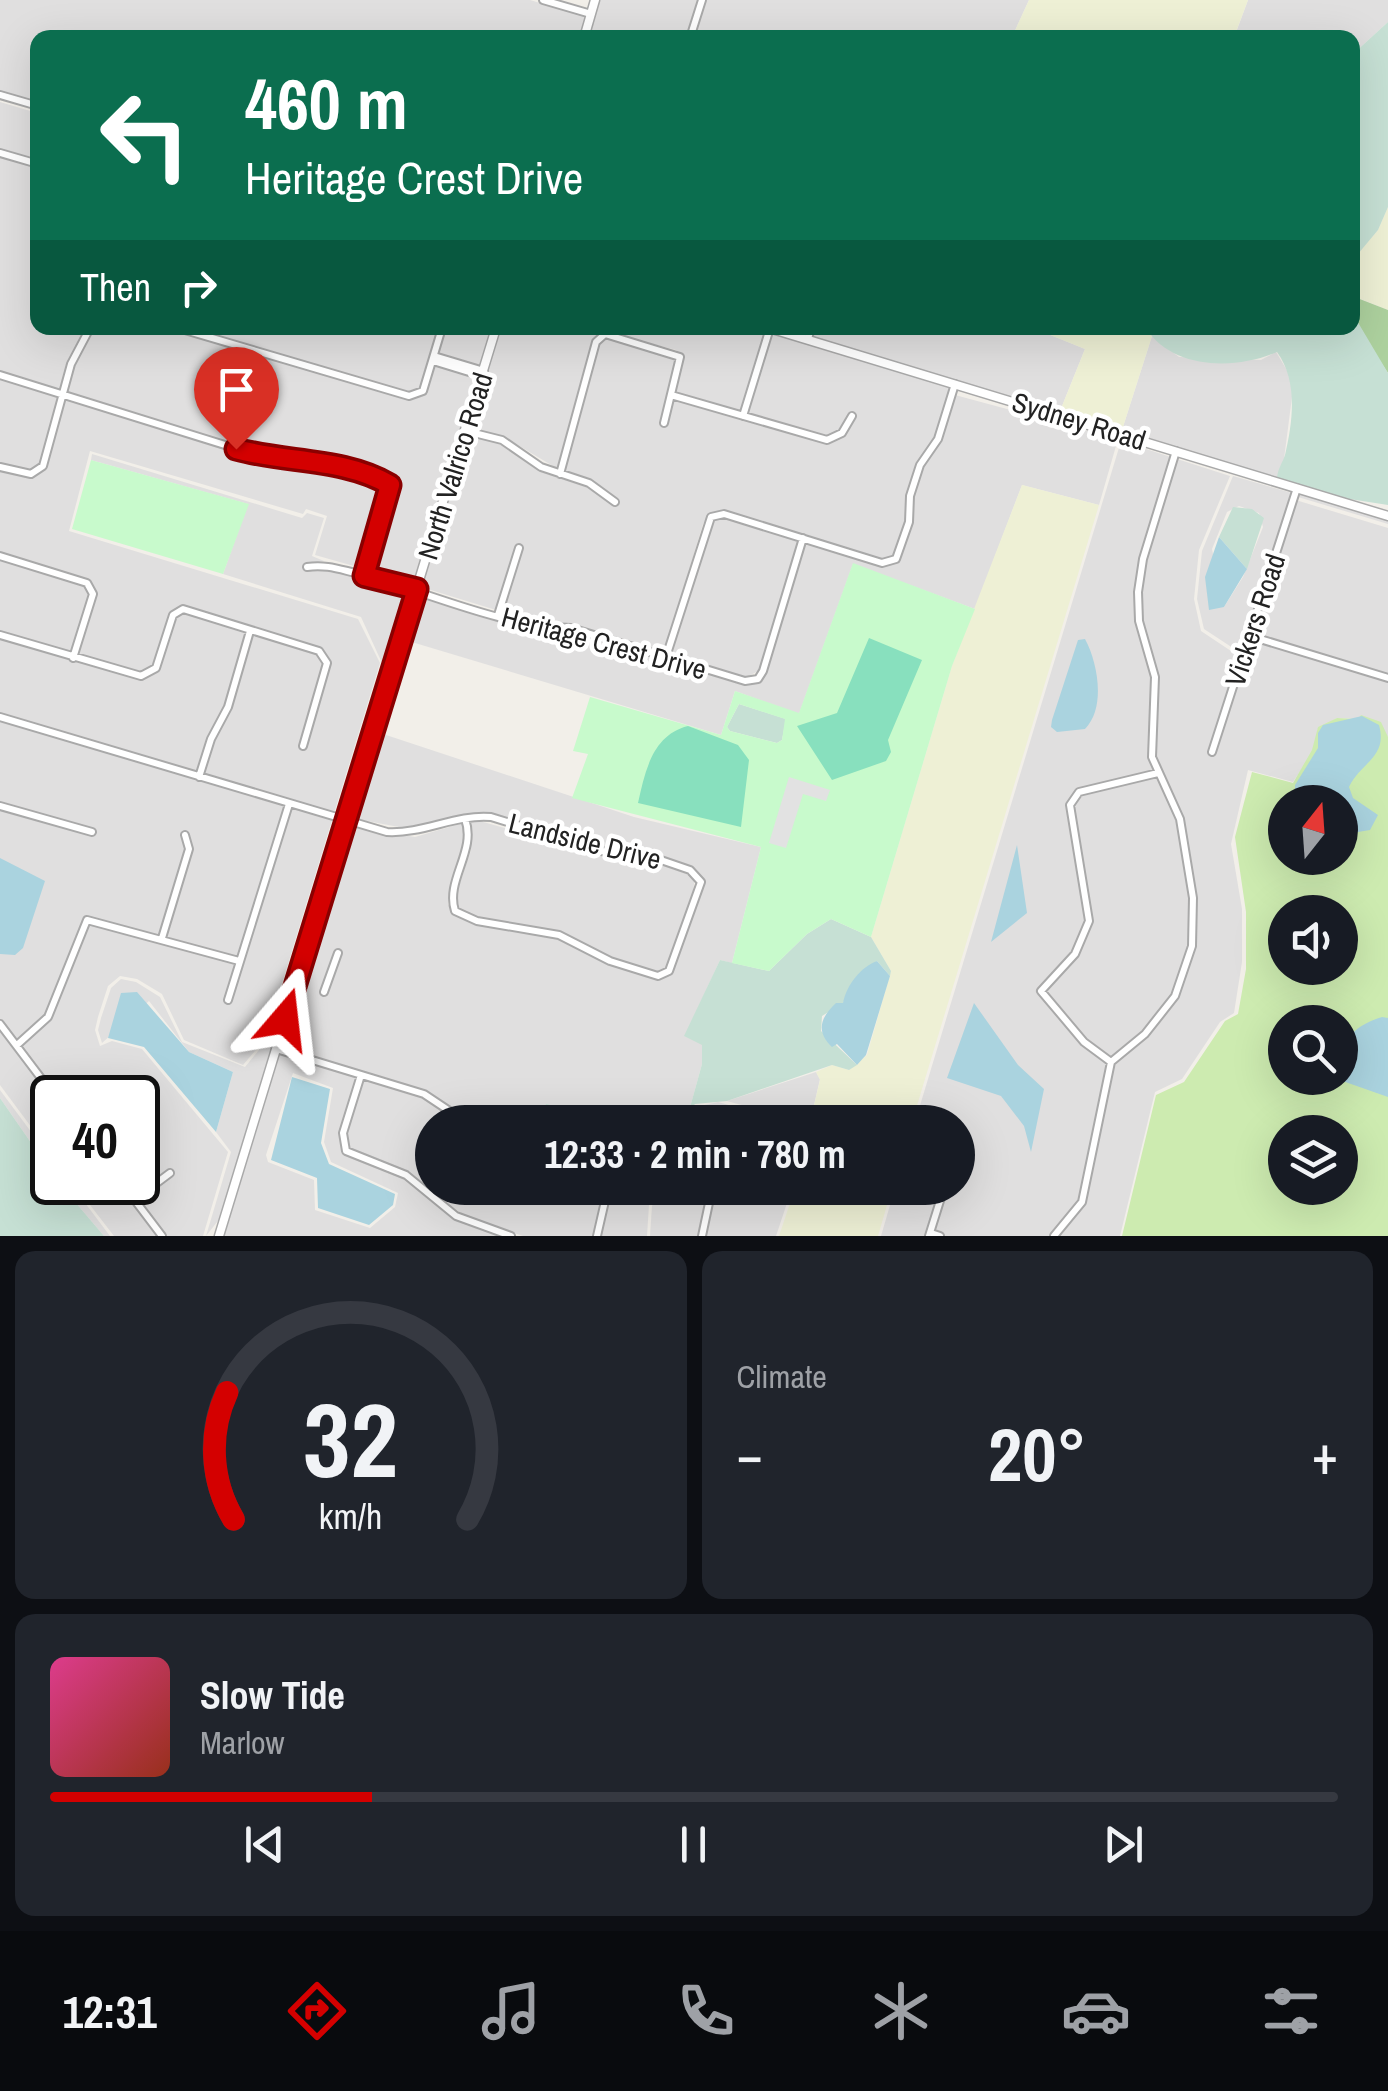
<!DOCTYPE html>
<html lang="en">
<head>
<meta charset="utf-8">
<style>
	:root { --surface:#171b24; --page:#20242c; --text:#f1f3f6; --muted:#9ea1a6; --line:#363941; --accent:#d40000 }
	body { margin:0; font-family:"Archivo Narrow",sans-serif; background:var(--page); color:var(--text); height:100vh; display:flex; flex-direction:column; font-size:38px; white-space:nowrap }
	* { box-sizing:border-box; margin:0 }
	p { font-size:32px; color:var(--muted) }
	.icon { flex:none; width:55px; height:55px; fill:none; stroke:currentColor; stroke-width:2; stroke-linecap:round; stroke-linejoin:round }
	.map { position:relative; height:1236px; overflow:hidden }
	.details { display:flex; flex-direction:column; gap:15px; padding:15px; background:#0d0f14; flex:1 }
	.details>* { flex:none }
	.hud { position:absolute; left:30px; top:30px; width:1330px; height:305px; border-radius:20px; box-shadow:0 10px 40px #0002; background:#0b6e4f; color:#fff; overflow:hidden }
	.needle { width:65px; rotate:17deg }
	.controls { position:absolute; left:1268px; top:785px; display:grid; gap:20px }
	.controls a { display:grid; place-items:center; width:90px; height:90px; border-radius:50%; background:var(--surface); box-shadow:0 10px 40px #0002; font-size:50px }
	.speed { position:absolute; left:30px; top:1075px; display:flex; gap:20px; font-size:50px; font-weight:700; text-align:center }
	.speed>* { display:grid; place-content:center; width:130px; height:130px; border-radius:50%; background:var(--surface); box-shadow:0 10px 40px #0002; line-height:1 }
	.speed .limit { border:5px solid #111; border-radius:15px; background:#fff; color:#111 }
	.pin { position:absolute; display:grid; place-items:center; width:85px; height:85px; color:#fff; margin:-102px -42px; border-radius:50% 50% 50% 0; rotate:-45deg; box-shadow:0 0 10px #0007 }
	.pin .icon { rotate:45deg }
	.me { position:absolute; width:110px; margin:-55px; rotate:17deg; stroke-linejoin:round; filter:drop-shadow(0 0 8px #0008) }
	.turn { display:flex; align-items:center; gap:35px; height:210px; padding:0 50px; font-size:45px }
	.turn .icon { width:130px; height:130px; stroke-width:2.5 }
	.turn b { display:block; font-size:70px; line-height:85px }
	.then { display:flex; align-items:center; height:95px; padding:0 50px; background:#0003; gap:20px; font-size:38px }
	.big { font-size:75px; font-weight:800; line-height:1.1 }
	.details .widget { flex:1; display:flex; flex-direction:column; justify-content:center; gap:15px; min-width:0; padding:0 35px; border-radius:20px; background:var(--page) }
	.details .dial { align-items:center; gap:0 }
	.dial svg { height:260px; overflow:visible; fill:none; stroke:var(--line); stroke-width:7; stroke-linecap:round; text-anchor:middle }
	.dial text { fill:var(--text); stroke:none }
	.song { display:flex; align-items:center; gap:30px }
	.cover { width:120px; height:120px; border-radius:15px; background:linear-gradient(135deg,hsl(330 70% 55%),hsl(10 70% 35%)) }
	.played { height:10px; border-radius:5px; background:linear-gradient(90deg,var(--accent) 25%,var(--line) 25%) }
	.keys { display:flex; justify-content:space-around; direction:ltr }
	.heat { display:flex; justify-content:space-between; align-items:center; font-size:55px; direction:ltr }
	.details .tiles { flex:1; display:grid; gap:15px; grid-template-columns:1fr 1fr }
	.widget:last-child { grid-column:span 2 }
	.trip { position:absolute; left:415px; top:1105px; width:560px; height:100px; border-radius:50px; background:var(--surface); box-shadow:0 10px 40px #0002; font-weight:800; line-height:100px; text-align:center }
	.dock { display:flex; height:160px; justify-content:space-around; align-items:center; background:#090b0e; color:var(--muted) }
	.dock .icon { width:70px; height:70px }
	.dock .active { color:var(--accent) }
	.dock b { font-size:45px; color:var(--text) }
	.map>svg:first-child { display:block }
	.residential { fill:#e0dfdf; fill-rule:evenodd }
	.farmland { fill:#eef0d5 }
	.grass { fill:#cdebb0; fill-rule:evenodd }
	.forest { fill:#add19e }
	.wetland { fill:#c6e0d4 }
	.park { fill:#c8facc; fill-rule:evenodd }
	.pitch { fill:#88e0be }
	.parking { fill:#e2e2e2 }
	.water { fill:#aad3df }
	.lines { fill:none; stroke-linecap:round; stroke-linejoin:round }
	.minor-casing { stroke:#a9a9a9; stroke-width:10 }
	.tertiary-casing { stroke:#a9a9a9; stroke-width:11 }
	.minor { stroke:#fff; stroke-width:6 }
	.tertiary { stroke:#fff; stroke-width:8 }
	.route-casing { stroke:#8a0000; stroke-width:25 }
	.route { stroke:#d40000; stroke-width:18 }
	.labels { text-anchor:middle; stroke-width:9; stroke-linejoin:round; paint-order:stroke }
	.street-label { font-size:28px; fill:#222; stroke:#fff }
</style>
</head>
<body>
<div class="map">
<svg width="1388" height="1236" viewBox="0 0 1388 1236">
	<rect width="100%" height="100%" fill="#f2efe9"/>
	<path class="residential" d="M0 0H530L587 17 580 38H38L37 102 0 91Z
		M599 0H699L687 37 587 38Z
		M706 0H1029L1012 37 694 38Z
		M1248 0H1388V22L1353 54 1352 38H1234Z
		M0 102 37 113 38 328H491L414 583 315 555 327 516 306 509 303 514 90 451 69 531 358 619 380 663 265 1039 243 1065 184 1040 162 994 137 979 120 976 108 986 98 1017 95 1030 100 1046 112 1041 142 1049 228 1152 203 1236H114L73 1183 138 1182V1098H52V1155L0 1085Z
		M500 328H756L766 330 741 412 675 392 683 358 676 350 603 331 592 341 558 469 504 437 470 428Z
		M815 328H1033L1085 349 1060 411 812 337Z
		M772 332 951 386 935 437 917 464 907 495 906 522 894 556 883 559 725 511 711 513 703 524 664 653 572 625 542 624 503 612 523 546 518 543 496 610 421 587 468 435 500 444 539 471 587 487 616 506 619 500 591 480 564 471 599 344 605 338 676 359 660 426 666 427 673 400 826 443 843 437 856 415 851 411 840 430 827 436 747 413Z
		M1152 336 1179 357 1261 360 1276 352 1291 377 1292 397 1284 459 1277 478 1122 430Z
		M955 395 1118 439 1099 505 1022 485 975 609 853 564 799 714 735 691 721 735 405 640 419 594 540 632H570L743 685 758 682 766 672 806 543 881 566 899 560 912 523 914 497 923 466 941 440Z
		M1121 441 1230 476 1199 550 1194 599 1201 631 1240 657 1289 498 1388 528V737L1359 719 1337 718 1317 730V746L1293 782 1248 770 1231 844 1242 909V962L1234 1013 1220 1022 1182 1079 1155 1092 1120 1236H881L895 1188H958V1122H915Z
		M92 454 302 518 307 513 324 518 312 556 324 561 304 564V571L325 568 412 592 345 817 337 814 382 663 361 617 223 574 248 504 91 460Z
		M1233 476 1292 493 1239 652 1204 629 1197 599 1202 551ZM1239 506 1259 513 1263 527 1243 577 1224 607 1212 549 1227 512Z
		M1299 493 1388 520V524L1298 497Z
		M723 518 799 541 760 670 745 678 670 655 713 521Z
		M377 732 634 817 761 847 732 963 720 960 685 1036 702 1044V1064L686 1122H602V1118L472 1122 425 1091 280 1046 349 826 415 837 463 823 464 849 448 904 453 914 476 925 558 939 609 965 657 979 675 966 698 901 704 881 692 866 649 853 602 848 491 813 467 814 415 830 351 818Z
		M476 820 600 855 657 863 695 877 692 899 666 968 658 972 612 958 560 932 478 917 457 908V892L471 850 470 821Z
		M334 822 342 824 221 1217 206 1236 231 1152 216 1132 233 1072 189 1052 149 1001 102 1043 98 1030 101 1018 111 988 121 979 136 982 160 997 182 1042 245 1067 268 1039Z
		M278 1054 357 1078 340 1133 344 1154 404 1178 454 1219 498 1236H222ZM293 1073 333 1088 324 1142 331 1162 398 1193 395 1207 370 1228 315 1210 314 1180 268 1162 266 1155Z
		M816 1072 820 1079 810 1122H772L756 1109 727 1101Z
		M363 1080 423 1098 460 1122H432V1188H604L593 1236H523L471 1219 439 1199 408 1171 349 1148 347 1134Z
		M0 1090 52 1160V1173L0 1098Z
		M718 1102 754 1112 767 1122H689L696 1107Z
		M59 1183H70L110 1236H104Z
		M612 1188H657L649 1205 647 1236H600Z
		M660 1188H792L776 1236H650L652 1206Z"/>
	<path class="farmland" d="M1029 0H1248L1234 37H1012Z
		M1388 207V310L1353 296 1352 260 1378 230Z
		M1033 328H1146L1152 336 1122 430 1060 411 1085 349Z
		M1022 485 1099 505 912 1122H810L820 1080 816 1072 832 1065 849 1070 867 1055 891 971 871 937 952 666Z
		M795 1188H892L878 1236H779Z"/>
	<path class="grass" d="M1361 715 1381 722 1388 737V1236H1122L1156 1095 1184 1082 1225 1021 1238 1014 1246 969V912L1235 837 1252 772 1293 783 1312 750 1318 727 1337 718 1358 719ZM1285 802H1340V858H1285ZM1285 912H1340V968H1285ZM1285 1022H1340V1078H1285ZM1285 1132H1340V1188H1285Z"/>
	<path class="forest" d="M1352 296 1388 310V373L1356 326Z"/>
	<path class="wetland" d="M1388 22V207L1378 230 1353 260V54Z
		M1353 314 1388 373V505L1343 498 1277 478C1278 468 1282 464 1285 455 1293 421 1298 381 1277 352 1237 370 1172 370 1146 328H1352Z
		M1233 507 1252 509 1264 518 1247 569 1219 537Z
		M739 704 786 719 782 740 777 743 730 731 727 727Z
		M831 919 871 937 891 971 890 976 877 961 857 976 843 1003 822 1016 821 1031 857 1065 849 1070 832 1065 727 1101 695 1104 689 1111 702 1064V1045L684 1036 720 960 769 971 807 934Z
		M0 1098 52 1173V1182L59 1183 104 1236H0Z
		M546 1104 603 1118 602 1122 541 1121Z"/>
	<path class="park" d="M91 460 249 504 223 574 72 529Z
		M853 563 975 609 952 666 871 937 831 919 807 934 769 971 732 963 761 847 572 798 588 754 573 751 590 697 721 735 735 691 799 713ZM739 704 785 719 782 740 777 743 730 731 727 727Z"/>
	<path class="pitch" d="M869 638 922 660 888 740 891 752 886 761 832 780 797 726 837 713Z
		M688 726 738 745 749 760 741 827 638 803C645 772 652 735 688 726Z"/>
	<path class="parking" d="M789 777 830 790 826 801 803 794 786 848 769 843Z"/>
	<path class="water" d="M1219 537 1247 569 1224 607 1209 610 1205 577Z
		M1085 639C1098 663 1106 708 1085 729L1057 732 1051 727 1052 720 1078 640Z
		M1362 716 1379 725C1388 757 1361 762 1349 787L1353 798 1378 815 1370 830 1340 835V802H1295V785L1318 748V733L1323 725Z
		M1017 845 1027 913 991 942Z
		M0 858 45 881 23 948 15 955 0 954Z
		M877 961 890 976 866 1055 857 1065 837 1044 832 1047C815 1031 821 1017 836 1003H843C847 984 861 967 877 961Z
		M137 992 189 1052 233 1072 216 1132 144 1047 108 1038 121 993Z
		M974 1003 1018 1065 1044 1089 1031 1152 1024 1126 1001 1096 947 1078Z
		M1382 1017 1388 1018V1097L1334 1078H1340C1340 1043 1348 1028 1382 1017Z
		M292 1077 330 1089 321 1143 329 1164 395 1194 393 1205 369 1225 318 1208 317 1178 271 1160Z"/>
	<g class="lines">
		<g class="minor-casing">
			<path id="minor" d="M543 0 591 14
				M690 38 702 0
				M0 95 38 106
				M0 153 38 164
				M38 260V268
				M178 328 409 396 423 391 442 328
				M808 339 811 328
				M434 356 484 371
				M433 361 482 376
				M0 375 270 459 332 464 384 481 390 485V494L364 576
				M671 395 827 440 842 433 852 416
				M743 416 770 328
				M466 431 502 440 541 467 589 483 615 502
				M0 467 31 474 43 466 71 364 90 328
				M560 474 596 342 605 334 680 357 664 423
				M0 556 87 583 93 594 73 658
				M307 567C327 564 341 570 360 574 428 592 501 627 571 628L745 681 758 679 763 671 803 538
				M498 615 519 548
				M0 635 141 676 156 668 173 615 183 609 319 651 327 663 303 746
				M1250 636 1388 678
				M666 657 711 517 724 514 882 563 896 559 909 522 910 496 920 465 938 439 955 384
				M0 717 387 832C424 834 455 814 491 817L601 851 658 859 690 870 701 882 669 971 658 976 610 961 559 935 477 921 455 911C445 880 477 851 465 819
				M1212 752 1297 488
				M199 777 211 739 228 707 250 631
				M0 806 92 832
				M162 938 189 849 185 835
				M324 992 338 953
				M228 1000 289 804
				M0 1024 56 1098
				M17 1045 48 1017 87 920 239 961
				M276 1049 424 1094 466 1122
				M1111 1062 1084 1042 1041 991 1075 954 1089 921 1070 805 1079 792 1158 773
				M361 1075 343 1133 346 1151 406 1175 456 1216 511 1236
				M958 1159 961 1156
				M121 1182 162 1236
				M134 1200 170 1173
				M931 1233 940 1236
				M597 1236 608 1188
				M702 1236 709 1203 719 1188
				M929 1236 944 1188
				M1054 1236 1082 1202 1111 1062 1145 1034 1175 996 1192 946 1193 898 1180 819 1152 757 1155 677 1139 621 1138 592 1143 559 1176 451"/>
		</g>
		<g class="tertiary-casing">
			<path id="tertiary" d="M584 38 595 0
				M769 328 1388 516
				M219 1236 496 328"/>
		</g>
		<use href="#minor" class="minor"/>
		<use href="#tertiary" class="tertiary"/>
	</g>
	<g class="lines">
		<g class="route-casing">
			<path id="route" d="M236 449C286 463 345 458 390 485L364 576 417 589 285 1019"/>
		</g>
		<use href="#route" class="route"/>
	</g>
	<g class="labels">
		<g class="street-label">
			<text transform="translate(1079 421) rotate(17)" y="10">Sydney Road</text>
			<text transform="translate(455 466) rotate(-73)" y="10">North Valrico Road</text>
			<text transform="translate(1255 620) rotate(-72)" y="10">Vickers Road</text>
			<text transform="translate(604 643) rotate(15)" y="10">Heritage Crest Drive</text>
			<text transform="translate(585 841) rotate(14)" y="10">Landside Drive</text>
		</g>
	</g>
</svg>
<div class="controls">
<a><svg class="needle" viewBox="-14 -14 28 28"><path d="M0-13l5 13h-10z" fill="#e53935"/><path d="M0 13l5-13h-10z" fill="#9ea1a6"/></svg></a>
<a><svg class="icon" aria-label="sound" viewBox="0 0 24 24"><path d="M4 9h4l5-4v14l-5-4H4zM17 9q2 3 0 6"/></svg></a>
<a><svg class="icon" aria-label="search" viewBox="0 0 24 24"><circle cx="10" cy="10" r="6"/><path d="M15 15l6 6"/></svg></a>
<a><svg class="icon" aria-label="layers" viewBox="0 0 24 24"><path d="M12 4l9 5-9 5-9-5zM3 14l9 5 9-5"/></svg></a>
</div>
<div class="speed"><div class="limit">40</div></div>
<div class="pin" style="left:236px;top:449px;background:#d93025"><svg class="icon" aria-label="arrive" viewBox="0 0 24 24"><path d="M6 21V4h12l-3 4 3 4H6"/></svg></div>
<svg class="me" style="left:285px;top:1019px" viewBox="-20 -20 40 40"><path d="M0-17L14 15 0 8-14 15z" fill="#d40000" stroke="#fff" stroke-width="4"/></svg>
<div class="trip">12:33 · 2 min · 780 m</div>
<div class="hud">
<div class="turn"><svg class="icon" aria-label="left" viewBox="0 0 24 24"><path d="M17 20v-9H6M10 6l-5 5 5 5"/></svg><div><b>460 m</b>Heritage Crest Drive</div></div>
<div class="then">Then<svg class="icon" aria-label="right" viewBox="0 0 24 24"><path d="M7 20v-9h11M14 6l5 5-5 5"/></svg></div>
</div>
</div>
<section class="details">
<div class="tiles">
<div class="widget dial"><svg viewBox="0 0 100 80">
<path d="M14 69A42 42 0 1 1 86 69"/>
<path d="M14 69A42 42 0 0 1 12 30" stroke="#d40000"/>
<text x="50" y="56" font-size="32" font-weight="700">32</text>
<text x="50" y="72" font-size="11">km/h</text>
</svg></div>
<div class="widget"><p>Climate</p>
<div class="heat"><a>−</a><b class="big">20°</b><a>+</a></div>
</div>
<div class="widget">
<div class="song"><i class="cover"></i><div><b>Slow Tide</b><p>Marlow</p></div></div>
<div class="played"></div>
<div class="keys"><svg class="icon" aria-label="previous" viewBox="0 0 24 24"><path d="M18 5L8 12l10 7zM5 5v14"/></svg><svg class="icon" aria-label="pause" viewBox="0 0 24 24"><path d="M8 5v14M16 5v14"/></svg><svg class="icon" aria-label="next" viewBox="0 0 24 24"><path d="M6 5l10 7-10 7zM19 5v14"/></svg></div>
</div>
</div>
</section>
<nav class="dock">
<b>12:31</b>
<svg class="icon active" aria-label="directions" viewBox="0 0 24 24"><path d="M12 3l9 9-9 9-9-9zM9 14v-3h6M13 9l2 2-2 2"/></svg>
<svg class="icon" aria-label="music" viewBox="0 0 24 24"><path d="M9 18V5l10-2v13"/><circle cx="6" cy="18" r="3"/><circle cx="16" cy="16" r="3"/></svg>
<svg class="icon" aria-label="phone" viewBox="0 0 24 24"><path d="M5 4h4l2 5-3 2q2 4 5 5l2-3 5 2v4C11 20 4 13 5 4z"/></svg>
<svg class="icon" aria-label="climate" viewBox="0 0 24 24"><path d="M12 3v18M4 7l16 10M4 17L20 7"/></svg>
<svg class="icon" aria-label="car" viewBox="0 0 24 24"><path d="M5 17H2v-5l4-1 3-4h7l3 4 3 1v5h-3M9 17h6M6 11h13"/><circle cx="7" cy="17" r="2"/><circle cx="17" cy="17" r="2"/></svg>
<svg class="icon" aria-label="filters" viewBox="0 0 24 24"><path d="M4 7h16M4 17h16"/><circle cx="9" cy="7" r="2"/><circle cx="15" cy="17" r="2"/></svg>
</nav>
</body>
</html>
